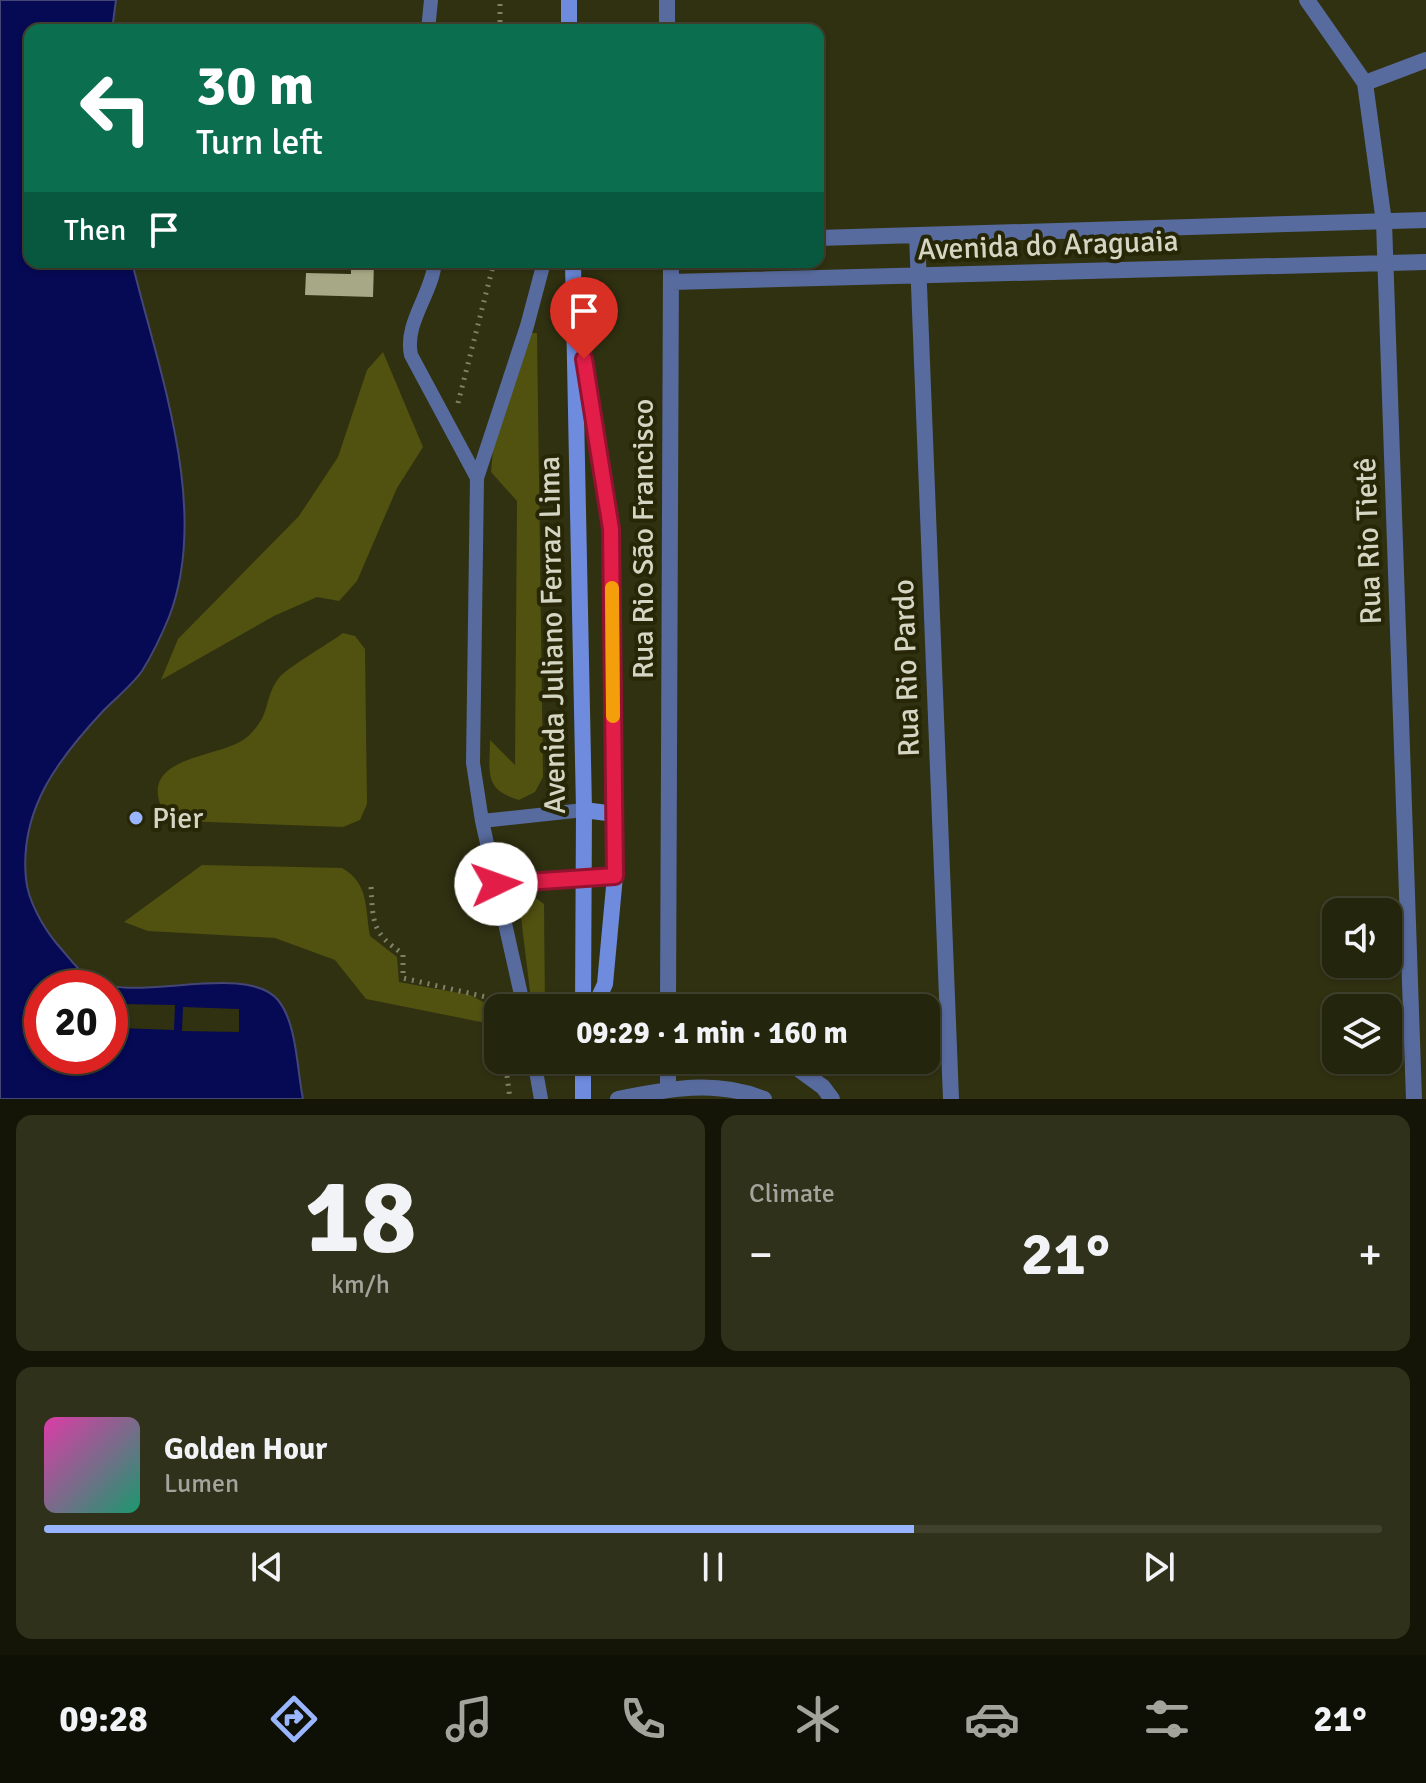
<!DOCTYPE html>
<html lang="en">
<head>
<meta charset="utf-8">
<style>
	:root { --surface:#24250d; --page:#30311b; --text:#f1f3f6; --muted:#a3a59d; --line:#41422e; --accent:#99b5fd }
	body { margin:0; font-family:Signika,sans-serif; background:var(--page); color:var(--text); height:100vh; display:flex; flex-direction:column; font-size:30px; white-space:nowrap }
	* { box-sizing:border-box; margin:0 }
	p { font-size:26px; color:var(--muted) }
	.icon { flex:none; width:44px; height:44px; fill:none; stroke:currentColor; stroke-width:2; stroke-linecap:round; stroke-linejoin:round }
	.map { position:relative; height:1099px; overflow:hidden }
	.sheet { display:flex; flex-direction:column; gap:16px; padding:16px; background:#141407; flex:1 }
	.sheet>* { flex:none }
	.guide { position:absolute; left:24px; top:24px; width:800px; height:244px; border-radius:16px; box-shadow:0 2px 6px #0004,0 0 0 2px var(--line); background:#0b6e4f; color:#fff; overflow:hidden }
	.controls { position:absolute; left:1322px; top:898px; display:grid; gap:16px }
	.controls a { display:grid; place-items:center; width:80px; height:80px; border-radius:16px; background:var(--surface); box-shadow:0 2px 6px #0004,0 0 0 2px var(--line); font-size:40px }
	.speed { position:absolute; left:24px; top:970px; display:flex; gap:16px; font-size:40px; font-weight:700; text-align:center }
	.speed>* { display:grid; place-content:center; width:104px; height:104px; border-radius:50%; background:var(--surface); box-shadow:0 2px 6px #0004,0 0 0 2px var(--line); line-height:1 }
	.speed .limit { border:12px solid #d22; background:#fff; color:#111 }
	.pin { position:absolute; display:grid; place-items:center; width:68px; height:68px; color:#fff; margin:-82px -34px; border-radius:50% 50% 50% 0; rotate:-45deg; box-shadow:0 0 8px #0007 }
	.pin .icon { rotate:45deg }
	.me { position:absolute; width:88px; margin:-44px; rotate:87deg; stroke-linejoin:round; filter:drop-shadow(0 0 6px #0008) }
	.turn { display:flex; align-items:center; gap:28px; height:168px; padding:0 40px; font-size:36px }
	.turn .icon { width:104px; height:104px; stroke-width:2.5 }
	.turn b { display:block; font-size:56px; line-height:68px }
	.then { display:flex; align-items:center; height:76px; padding:0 40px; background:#0003; gap:16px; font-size:30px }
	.big { font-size:60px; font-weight:700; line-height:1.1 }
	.sheet .card { flex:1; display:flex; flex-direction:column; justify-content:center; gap:12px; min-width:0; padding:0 28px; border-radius:16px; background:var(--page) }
	.sheet .dial { align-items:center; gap:0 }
	.dial b { font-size:104px; line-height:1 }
	.song { display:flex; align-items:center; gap:24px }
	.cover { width:96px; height:96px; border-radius:12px; background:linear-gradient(135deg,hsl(320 70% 55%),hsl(160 70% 35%)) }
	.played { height:8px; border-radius:4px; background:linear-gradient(90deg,var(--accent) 65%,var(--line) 65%) }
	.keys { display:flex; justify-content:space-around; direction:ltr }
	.heat { display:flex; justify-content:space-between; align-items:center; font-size:44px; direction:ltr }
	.sheet .tiles { flex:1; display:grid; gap:16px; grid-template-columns:1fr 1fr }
	.card:last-child { grid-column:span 2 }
	.trip { position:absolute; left:484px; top:994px; width:456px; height:80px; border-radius:16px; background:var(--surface); box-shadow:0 2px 6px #0004,0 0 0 2px var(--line); font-weight:700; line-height:80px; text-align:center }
	.dock { display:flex; height:128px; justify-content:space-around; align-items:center; background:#0e0f05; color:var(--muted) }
	.dock .icon { width:56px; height:56px }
	.dock .current { color:var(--accent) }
	.dock b { font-size:36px; color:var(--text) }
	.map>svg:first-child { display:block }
	.green { fill:#515110 }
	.water { fill:#060953; stroke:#444675; stroke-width:2; fill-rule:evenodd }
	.pier { fill:#303111 }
	.building { fill:#a7a986 }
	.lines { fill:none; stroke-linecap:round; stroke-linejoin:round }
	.path { stroke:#808268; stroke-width:5; stroke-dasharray:2 6; stroke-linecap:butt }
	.service { stroke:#586b9e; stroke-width:14 }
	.minor { stroke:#586b9e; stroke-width:16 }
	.secondary { stroke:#6e8bdd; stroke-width:16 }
	.route-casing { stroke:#92132f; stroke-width:20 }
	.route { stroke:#e11d48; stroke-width:14 }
	.slow { stroke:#f59e0b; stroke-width:14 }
	.poi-dot { fill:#99b5fd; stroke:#272707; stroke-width:3 }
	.labels { text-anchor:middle; stroke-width:8; stroke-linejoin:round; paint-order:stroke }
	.street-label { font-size:30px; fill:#d4d6c3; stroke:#272707 }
	.poi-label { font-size:30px; fill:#d4d6c3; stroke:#272707; text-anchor:start }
</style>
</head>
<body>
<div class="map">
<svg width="1426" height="1099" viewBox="0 0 1426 1099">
	<rect width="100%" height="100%" fill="#303111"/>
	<path class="green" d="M527 333H537L543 777 535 792 519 800C483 789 490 773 490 740L515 765 517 501 491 472 494 439Z
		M383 352 423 447 397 488 357 581 339 601 317 597 274 616 161 680 178 639 299 516 338 457 367 370Z
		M343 633 355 636 365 649 367 804 360 820 343 827 182 821C174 820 166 817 162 809 138 754 222 759 247 737 272 715 263 700 278 679 286 668 330 643 343 633Z
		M202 865 342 868C369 883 365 908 370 936L397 957 399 982 470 995 487 1004 496 1025 366 999 335 960 275 938 148 931 124 922Z
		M537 899 544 904 545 1008H532L520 909 526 901Z"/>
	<path class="water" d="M0 0H116L112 30H30V262H132C158 369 211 509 169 617 162 634 152 655 142 671 132 685 116 698 104 710 59 758 19 809 26 879 28 901 43 927 57 944 67 955 77 970 90 979 132 1005 245 961 278 1000 297 1023 297 1070 303 1099H0ZM42 988H110V1056H42Z"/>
	<path class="pier" d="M119 1004 175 1005 174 1030 118 1028Z
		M183 1007 239 1009V1032L182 1031Z"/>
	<path class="building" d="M351 262H374L373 297 305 295 306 273 351 274Z"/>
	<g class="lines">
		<path class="path" d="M500 30V0
			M458 403 494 262
			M371 887C373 923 372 933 403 954V978L486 997 498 1014
			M505 1060 510 1099"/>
		<path class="service" d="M428 30 431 0
			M435 262C432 294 404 323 411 355L477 478
			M482 821 584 810
			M496 884 581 879
			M524 1008 482 821 473 763 477 478 527 326 544 262
			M534 1060 541 1099"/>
		<path class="minor" d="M667 0V30
			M1307 0 1365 83 1384 222 1414 1099
			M1365 83 1426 60
			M917 235 951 1099
			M818 238 1426 220
			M672 282 1426 262
			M668 1008 671 262
			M668 1060V1089
			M786 1060 823 1087 832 1099
			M618 1099C667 1089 715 1079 764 1099"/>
		<path class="secondary" d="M569 0V30
			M573 262 584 810 583 1008
			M583 352 611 529 615 876 605 984 594 1008
			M584 810 615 814
			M581 879 615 876
			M583 1099V1060"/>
	</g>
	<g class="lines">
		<g class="route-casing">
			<path id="route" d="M496 884 615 876 611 529 584 359"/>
		</g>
		<use href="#route" class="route"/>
		<path class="slow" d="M612 588 613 716"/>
	</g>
	<circle class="poi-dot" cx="136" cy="818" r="8"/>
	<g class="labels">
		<g class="street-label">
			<text transform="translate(1048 245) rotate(-2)" y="10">Avenida do Araguaia</text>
			<text transform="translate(643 539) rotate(-90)" y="10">Rua Rio São Francisco</text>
			<text transform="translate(1368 541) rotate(-92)" y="10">Rua Rio Tietê</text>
			<text transform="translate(552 635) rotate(-91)" y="10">Avenida Juliano Ferraz Lima</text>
			<text transform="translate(906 668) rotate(-92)" y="10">Rua Rio Pardo</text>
		</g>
		<g class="poi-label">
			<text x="152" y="828">Pier</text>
		</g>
	</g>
</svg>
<div class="controls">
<a><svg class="icon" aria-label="sound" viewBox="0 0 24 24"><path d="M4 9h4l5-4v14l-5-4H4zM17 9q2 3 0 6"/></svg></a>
<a><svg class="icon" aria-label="layers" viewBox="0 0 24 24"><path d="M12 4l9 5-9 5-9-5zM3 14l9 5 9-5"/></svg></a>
</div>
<div class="speed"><div class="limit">20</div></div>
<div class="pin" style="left:584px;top:359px;background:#d93025"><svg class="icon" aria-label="arrive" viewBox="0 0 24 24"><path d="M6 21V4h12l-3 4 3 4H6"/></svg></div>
<svg class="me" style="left:496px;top:884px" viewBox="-20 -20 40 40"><circle r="19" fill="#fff"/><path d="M0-13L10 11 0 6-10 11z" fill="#e11d48"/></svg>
<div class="trip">09:29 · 1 min · 160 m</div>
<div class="guide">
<div class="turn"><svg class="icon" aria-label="left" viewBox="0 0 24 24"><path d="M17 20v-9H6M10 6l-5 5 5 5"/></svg><div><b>30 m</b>Turn left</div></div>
<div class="then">Then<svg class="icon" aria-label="arrive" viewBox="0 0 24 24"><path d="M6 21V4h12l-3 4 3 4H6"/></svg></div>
</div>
</div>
<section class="sheet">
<div class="tiles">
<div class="card dial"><b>18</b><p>km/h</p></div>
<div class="card"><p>Climate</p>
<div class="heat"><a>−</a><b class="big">21°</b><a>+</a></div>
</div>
<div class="card">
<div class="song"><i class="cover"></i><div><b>Golden Hour</b><p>Lumen</p></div></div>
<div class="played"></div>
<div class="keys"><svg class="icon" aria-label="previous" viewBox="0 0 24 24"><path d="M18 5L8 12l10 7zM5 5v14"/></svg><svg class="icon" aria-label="pause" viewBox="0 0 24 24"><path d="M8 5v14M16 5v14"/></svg><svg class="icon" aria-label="next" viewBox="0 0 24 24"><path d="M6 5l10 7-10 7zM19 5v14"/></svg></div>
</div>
</div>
</section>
<nav class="dock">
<b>09:28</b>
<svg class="icon current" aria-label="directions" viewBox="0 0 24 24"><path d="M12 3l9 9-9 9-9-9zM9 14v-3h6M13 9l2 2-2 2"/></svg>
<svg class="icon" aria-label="music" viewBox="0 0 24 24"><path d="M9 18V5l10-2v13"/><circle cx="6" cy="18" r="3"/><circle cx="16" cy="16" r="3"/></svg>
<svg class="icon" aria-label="phone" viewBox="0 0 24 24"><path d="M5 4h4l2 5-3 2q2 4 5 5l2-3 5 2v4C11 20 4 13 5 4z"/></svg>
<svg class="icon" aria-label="climate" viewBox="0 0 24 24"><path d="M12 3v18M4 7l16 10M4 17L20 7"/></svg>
<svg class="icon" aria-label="car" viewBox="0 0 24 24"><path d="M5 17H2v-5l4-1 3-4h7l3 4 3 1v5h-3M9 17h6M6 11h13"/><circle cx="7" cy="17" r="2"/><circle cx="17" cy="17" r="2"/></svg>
<svg class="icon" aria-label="filters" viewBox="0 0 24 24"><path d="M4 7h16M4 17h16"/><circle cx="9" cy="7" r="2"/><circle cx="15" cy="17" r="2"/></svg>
<b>21°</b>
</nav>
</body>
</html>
